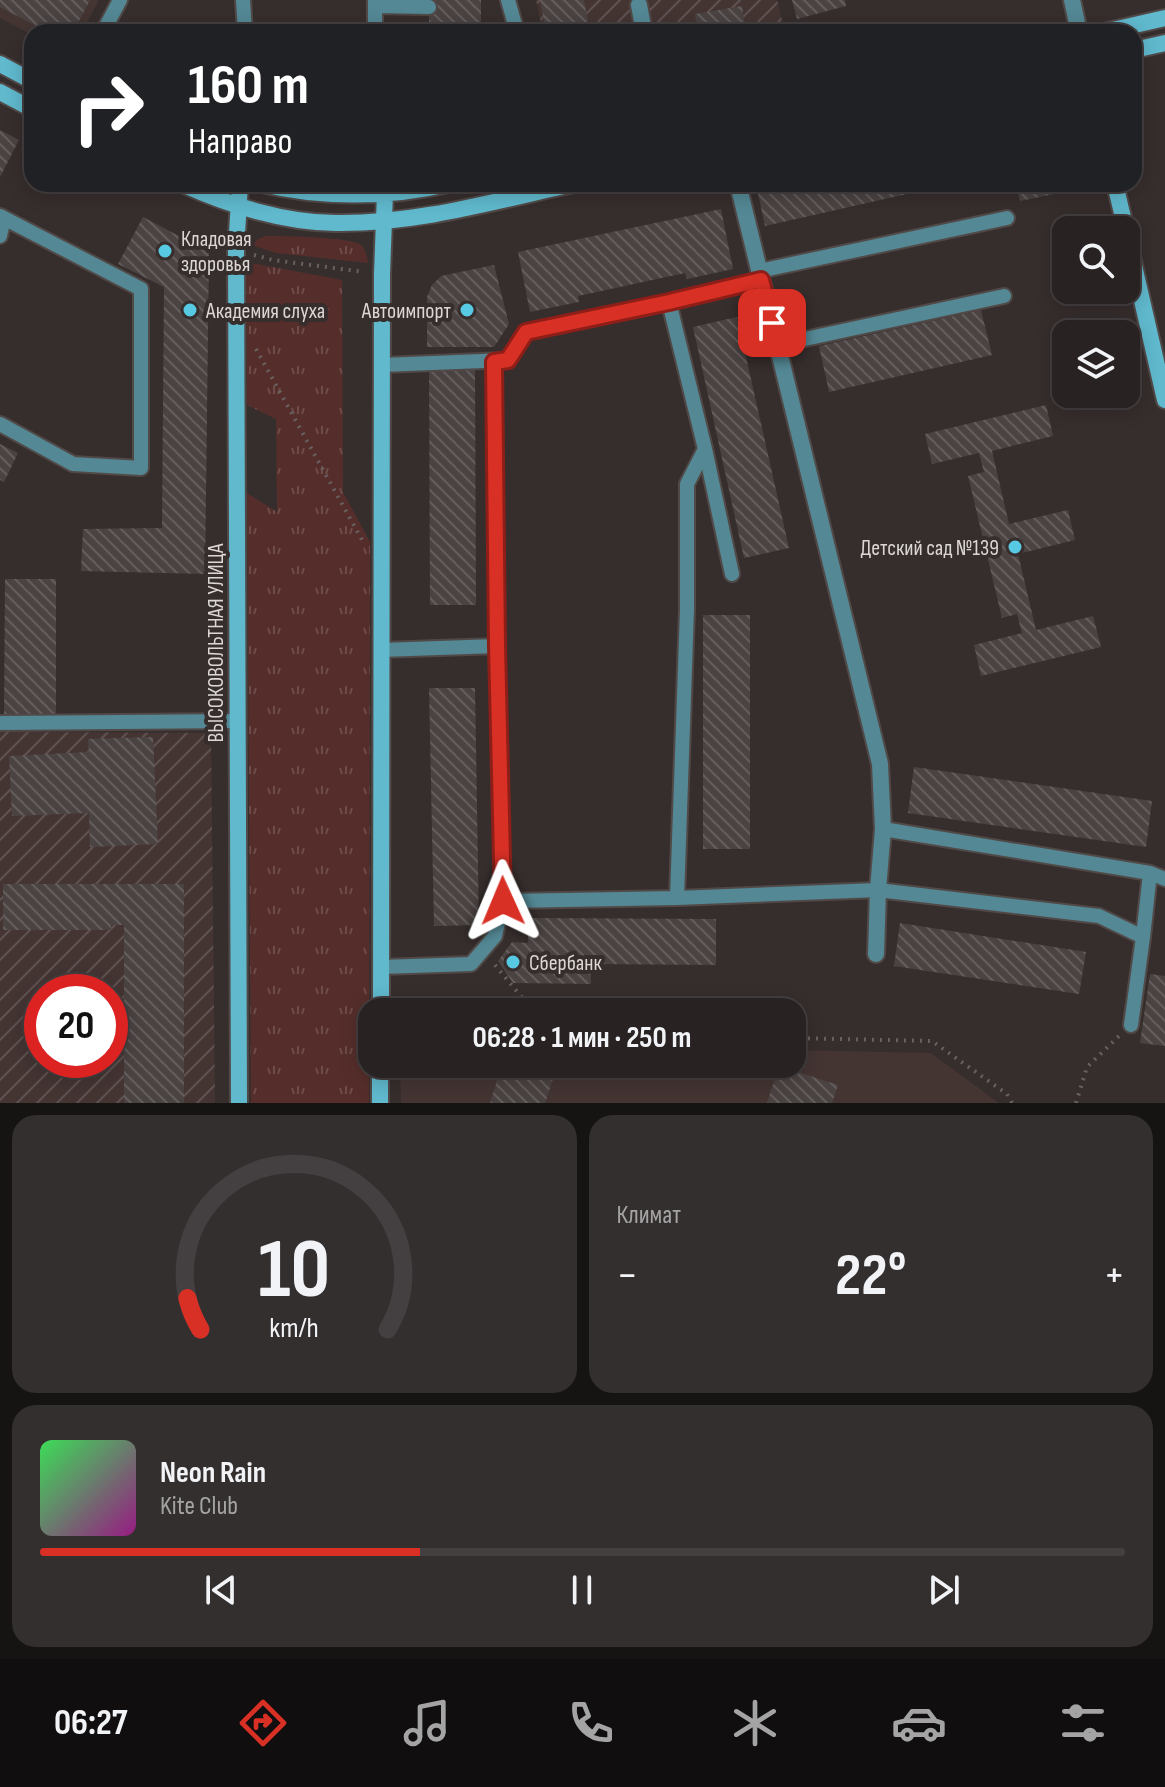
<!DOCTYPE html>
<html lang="ru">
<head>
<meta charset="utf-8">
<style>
	:root { --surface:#282222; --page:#342f2f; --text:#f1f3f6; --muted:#a5a4a5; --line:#443f40; --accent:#d93025 }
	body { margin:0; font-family:"Sofia Sans Condensed",sans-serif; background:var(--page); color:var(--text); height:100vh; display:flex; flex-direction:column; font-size:30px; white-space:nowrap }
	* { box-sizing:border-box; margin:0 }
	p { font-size:26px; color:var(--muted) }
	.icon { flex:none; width:44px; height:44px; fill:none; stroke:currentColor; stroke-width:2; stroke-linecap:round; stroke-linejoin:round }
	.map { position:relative; height:1103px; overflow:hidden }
	.side { display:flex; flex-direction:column; gap:12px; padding:12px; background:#161313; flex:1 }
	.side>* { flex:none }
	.guide { position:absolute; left:24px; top:24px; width:1118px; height:168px; border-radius:24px; box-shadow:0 4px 20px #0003,0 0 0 2px var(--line); background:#202124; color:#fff; overflow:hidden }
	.fabs { position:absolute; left:1052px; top:216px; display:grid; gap:16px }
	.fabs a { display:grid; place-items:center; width:88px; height:88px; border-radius:16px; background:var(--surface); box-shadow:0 4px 20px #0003,0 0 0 2px var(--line); font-size:40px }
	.speed { position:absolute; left:24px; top:974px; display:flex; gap:16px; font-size:40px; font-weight:700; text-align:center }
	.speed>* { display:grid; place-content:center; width:104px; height:104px; border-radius:50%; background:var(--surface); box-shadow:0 4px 20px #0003,0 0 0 2px var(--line); line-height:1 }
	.speed .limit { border:12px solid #d22; background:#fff; color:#111 }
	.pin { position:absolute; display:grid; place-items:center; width:68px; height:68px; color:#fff; margin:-34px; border-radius:16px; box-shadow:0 4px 12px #0006 }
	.me { position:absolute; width:88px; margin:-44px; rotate:359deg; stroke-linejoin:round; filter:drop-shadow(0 0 6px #0008) }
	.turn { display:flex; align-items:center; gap:28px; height:168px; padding:0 32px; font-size:36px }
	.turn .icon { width:104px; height:104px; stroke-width:2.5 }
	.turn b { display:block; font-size:56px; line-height:68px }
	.big { font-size:60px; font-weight:700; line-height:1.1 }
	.side .tile { flex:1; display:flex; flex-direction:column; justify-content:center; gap:12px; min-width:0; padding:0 28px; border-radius:24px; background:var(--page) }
	.side .dial { align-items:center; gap:0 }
	.dial svg { height:208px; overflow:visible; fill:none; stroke:var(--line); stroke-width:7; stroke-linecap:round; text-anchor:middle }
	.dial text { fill:var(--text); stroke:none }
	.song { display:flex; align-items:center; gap:24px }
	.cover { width:96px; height:96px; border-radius:12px; background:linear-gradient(135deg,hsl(130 70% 55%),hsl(310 70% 35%)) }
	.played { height:8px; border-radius:4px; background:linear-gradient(90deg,var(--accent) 35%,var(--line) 35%) }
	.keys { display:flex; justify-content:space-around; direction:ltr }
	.heat { display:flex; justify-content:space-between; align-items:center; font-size:44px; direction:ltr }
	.side .tiles { flex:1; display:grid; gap:12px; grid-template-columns:1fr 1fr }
	.tile:last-child { grid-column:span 2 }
	.trip { position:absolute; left:358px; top:998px; width:448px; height:80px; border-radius:24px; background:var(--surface); box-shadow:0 4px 20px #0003,0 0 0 2px var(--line); font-weight:700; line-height:80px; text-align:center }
	.tab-bar { display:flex; height:128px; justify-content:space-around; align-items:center; background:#100e0e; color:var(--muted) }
	.tab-bar .icon { width:56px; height:56px }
	.tab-bar .current { color:var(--accent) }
	.tab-bar b { font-size:36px; color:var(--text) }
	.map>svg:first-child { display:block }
	.built { fill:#443533 }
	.industrial { fill:url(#industrial-furrows); fill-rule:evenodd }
	.grass { fill:url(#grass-tufts) }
	.building { fill:url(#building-back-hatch) }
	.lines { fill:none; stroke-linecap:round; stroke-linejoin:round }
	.lane-casing { stroke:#514948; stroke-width:18 }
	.street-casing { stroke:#514948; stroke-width:20 }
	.secondary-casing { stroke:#514948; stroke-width:20 }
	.path { stroke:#686160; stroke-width:4; stroke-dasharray:2 6; stroke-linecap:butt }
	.lane { stroke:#538894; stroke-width:14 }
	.street { stroke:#538894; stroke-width:16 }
	.secondary { stroke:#60b9cd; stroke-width:16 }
	.route-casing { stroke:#8d1f18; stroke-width:20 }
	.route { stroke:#d93025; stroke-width:14 }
	.poi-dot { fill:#57c9e2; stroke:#362e2d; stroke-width:3 }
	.labels { text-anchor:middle; stroke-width:8; stroke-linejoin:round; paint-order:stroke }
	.poi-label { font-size:22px; fill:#dcd7d6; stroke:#362e2d; text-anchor:start }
	.street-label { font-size:22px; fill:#dcd7d6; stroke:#362e2d }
</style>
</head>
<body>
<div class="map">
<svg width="1165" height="1103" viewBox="0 0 1165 1103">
	<defs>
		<pattern id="industrial-furrows" width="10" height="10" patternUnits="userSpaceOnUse" patternTransform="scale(2)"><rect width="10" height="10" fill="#443533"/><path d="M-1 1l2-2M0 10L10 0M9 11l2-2" fill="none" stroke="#5e5250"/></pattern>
		<pattern id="grass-tufts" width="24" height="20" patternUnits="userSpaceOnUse" patternTransform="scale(2)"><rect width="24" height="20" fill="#552e2b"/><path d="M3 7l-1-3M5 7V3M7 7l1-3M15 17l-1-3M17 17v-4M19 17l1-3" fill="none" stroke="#6d4c49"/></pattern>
		<pattern id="building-back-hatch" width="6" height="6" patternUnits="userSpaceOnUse" patternTransform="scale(2)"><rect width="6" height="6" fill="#4b4342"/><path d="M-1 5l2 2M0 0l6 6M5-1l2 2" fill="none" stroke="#645d5d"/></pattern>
	</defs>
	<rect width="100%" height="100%" fill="#362e2d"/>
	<path class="built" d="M0 0H99L82 32H32V35L0 18Z
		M792 1050 931 1053 999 1103H401L400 1067 416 1064H792Z"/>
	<path class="industrial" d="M536 0H777L785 32H666L665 25 632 32H543Z
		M0 732 211 733 215 1103H0ZM42 992H110V1060H42Z"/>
	<path class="grass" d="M266 236C283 236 350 237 361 245 366 250 367 257 368 263L276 253 252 245 258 239Z
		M246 262 342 280 343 492 370 542 369 1103H251L247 493 277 512 276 419 247 405Z"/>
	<path class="building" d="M0 0H90L73 32H48L0 7Z
		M429 0H481V32H429Z
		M540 0H584L590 32H546Z
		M792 0H845L846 6 797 19Z
		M742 6 746 32H698L695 14Z
		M0 130 19 140 0 177Z
		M756 184H947V185L765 226Z
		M1016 184H1073L1074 190 1020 201Z
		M721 209 733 269 687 279 685 273 578 296 579 302 530 312 518 252Z
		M143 217 209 252 205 574 81 571 83 529 162 528 164 287 118 264Z
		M494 265 509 324 494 347H427V297L432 285 441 276Z
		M981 310 992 355 829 392 819 346Z
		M737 317 789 548 744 558 693 327Z
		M429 369H475L476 605H430Z
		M1046 405 1053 436 992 451 1009 524 1068 510 1075 540 1018 554 1036 630 1093 616 1101 647 981 676 974 645 1022 633 1017 614 1002 618 968 476 984 472 979 453 932 464 925 434Z
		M0 444 18 453 4 482 0 480Z
		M5 579H56V719H4Z
		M703 615H750V849H703Z
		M429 688H475L479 925 434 926Z
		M153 737 158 844 90 847 89 813 12 816 9 756 89 752 88 739Z
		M914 767 1152 801 1146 847 908 813Z
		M3 884H184V1103H124V925H111V930H3Z
		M528 918 716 919V965L590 964 591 984 513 983 498 961 512 942 528 943Z
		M900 923 1086 952 1079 994 894 966Z
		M1150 974 1165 976V1046L1140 1043Z
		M502 1064H515L554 1076 545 1103H490Z
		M779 1066 838 1085 832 1103H767Z"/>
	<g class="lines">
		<g class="lane-casing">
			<path id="lane" d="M243 0 245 32
				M508 0 517 32
				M375 6 429 7
				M103 32 120 0
				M375 32V0
				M0 216 141 289V468L73 464 0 424
				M0 236 4 218
				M759 271 1007 218
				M669 302 705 449 732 574
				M777 345 1004 296
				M494 362 497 646 503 901
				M382 365 508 360 526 332 669 302 761 280
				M381 650 497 646
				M0 723 237 721
				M883 829 1150 873 1165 879
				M677 898 878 890 1099 916 1143 937 1150 873
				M381 967 471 964 495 936 503 901 677 898 687 610V484L705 449
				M1131 1025 1143 937"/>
		</g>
		<g class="street-casing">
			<path id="street" d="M1072 0 1079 32
				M639 5 644 32
				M738 184 880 764 883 829 878 890 876 954"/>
		</g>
		<g class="secondary-casing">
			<path id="secondary" d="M1104 32 1165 18
				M1134 50 1165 43
				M0 64 32 81
				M0 92 32 109
				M182 184C228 205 285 223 336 223 417 224 495 201 573 184
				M262 184C319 198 390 198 448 184
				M1115 184 1126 230
				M1126 231 1165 400
				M381 1012 382 274 385 193
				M239 1103 236 250 240 184
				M380 1103V1064"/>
		</g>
		<path class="path" d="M254 255 273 260 364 272
			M256 349 362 540
			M495 965 534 1012
			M792 1038 932 1041 1007 1094 1012 1103
			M1076 1103 1087 1067 1119 1036"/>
		<use href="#lane" class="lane"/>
		<use href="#street" class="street"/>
		<use href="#secondary" class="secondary"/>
	</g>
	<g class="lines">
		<g class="route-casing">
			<path id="route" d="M503 901 497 646 494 362 508 360 526 332 669 302 761 280 772 323"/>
		</g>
		<use href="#route" class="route"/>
	</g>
	<g class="poi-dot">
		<circle cx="165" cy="251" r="8"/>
		<circle cx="190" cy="310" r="8"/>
		<circle cx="467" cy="310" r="8"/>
		<circle cx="1015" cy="547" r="8"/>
		<circle cx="513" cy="962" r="8"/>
	</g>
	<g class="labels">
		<g class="poi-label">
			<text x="181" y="246">Кладовая<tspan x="181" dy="25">здоровья</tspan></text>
			<text x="206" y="318">Академия слуха</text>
			<text x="451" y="318" text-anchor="end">Автоимпорт</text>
			<text x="999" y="555" text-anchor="end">Детский сад №139</text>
			<text x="529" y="970">Сбербанк</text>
		</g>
		<g class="street-label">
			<text transform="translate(215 643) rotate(-90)" y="8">ВЫСОКОВОЛЬТНАЯ УЛИЦА</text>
		</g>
	</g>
</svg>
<div class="fabs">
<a><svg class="icon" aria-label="search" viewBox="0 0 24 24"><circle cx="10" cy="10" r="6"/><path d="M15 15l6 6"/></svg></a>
<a><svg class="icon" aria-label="layers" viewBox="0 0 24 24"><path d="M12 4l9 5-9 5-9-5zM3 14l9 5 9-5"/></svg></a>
</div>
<div class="speed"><div class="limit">20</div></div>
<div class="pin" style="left:772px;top:323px;background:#d93025"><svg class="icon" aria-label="arrive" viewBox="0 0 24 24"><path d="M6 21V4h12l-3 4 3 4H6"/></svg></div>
<svg class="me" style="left:503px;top:901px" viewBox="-20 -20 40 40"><path d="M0-17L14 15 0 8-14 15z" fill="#d93025" stroke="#fff" stroke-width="4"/></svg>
<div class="trip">06:28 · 1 мин · 250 m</div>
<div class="guide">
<div class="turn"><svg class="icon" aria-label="right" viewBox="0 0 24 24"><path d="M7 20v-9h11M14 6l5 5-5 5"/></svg><div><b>160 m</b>Направо</div></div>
</div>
</div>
<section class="side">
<div class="tiles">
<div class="tile dial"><svg viewBox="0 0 100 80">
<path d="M14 69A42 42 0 1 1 86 69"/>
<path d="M14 69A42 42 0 0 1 9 57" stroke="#d93025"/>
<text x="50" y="56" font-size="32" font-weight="700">10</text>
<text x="50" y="72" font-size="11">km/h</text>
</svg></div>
<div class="tile"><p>Климат</p>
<div class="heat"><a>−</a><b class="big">22°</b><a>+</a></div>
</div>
<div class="tile">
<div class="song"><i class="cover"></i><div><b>Neon Rain</b><p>Kite Club</p></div></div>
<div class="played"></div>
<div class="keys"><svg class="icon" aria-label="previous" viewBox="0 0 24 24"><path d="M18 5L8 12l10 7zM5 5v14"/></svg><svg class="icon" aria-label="pause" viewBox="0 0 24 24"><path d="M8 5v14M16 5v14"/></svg><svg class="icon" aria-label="next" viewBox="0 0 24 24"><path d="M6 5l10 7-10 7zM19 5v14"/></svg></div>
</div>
</div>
</section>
<nav class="tab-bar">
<b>06:27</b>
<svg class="icon current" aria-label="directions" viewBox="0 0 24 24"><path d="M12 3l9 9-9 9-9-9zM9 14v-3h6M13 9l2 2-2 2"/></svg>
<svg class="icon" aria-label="music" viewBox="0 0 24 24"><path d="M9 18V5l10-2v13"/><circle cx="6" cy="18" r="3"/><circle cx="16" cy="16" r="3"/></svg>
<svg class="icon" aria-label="phone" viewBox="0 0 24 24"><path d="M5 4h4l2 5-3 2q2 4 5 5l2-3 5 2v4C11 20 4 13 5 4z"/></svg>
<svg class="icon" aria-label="climate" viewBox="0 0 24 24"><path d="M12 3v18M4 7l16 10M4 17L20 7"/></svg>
<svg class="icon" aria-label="car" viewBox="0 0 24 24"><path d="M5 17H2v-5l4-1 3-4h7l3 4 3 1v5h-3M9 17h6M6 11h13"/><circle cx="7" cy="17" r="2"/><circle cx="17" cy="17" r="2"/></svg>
<svg class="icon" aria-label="filters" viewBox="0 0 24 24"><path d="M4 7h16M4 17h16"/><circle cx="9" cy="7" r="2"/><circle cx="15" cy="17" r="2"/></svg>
</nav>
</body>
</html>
